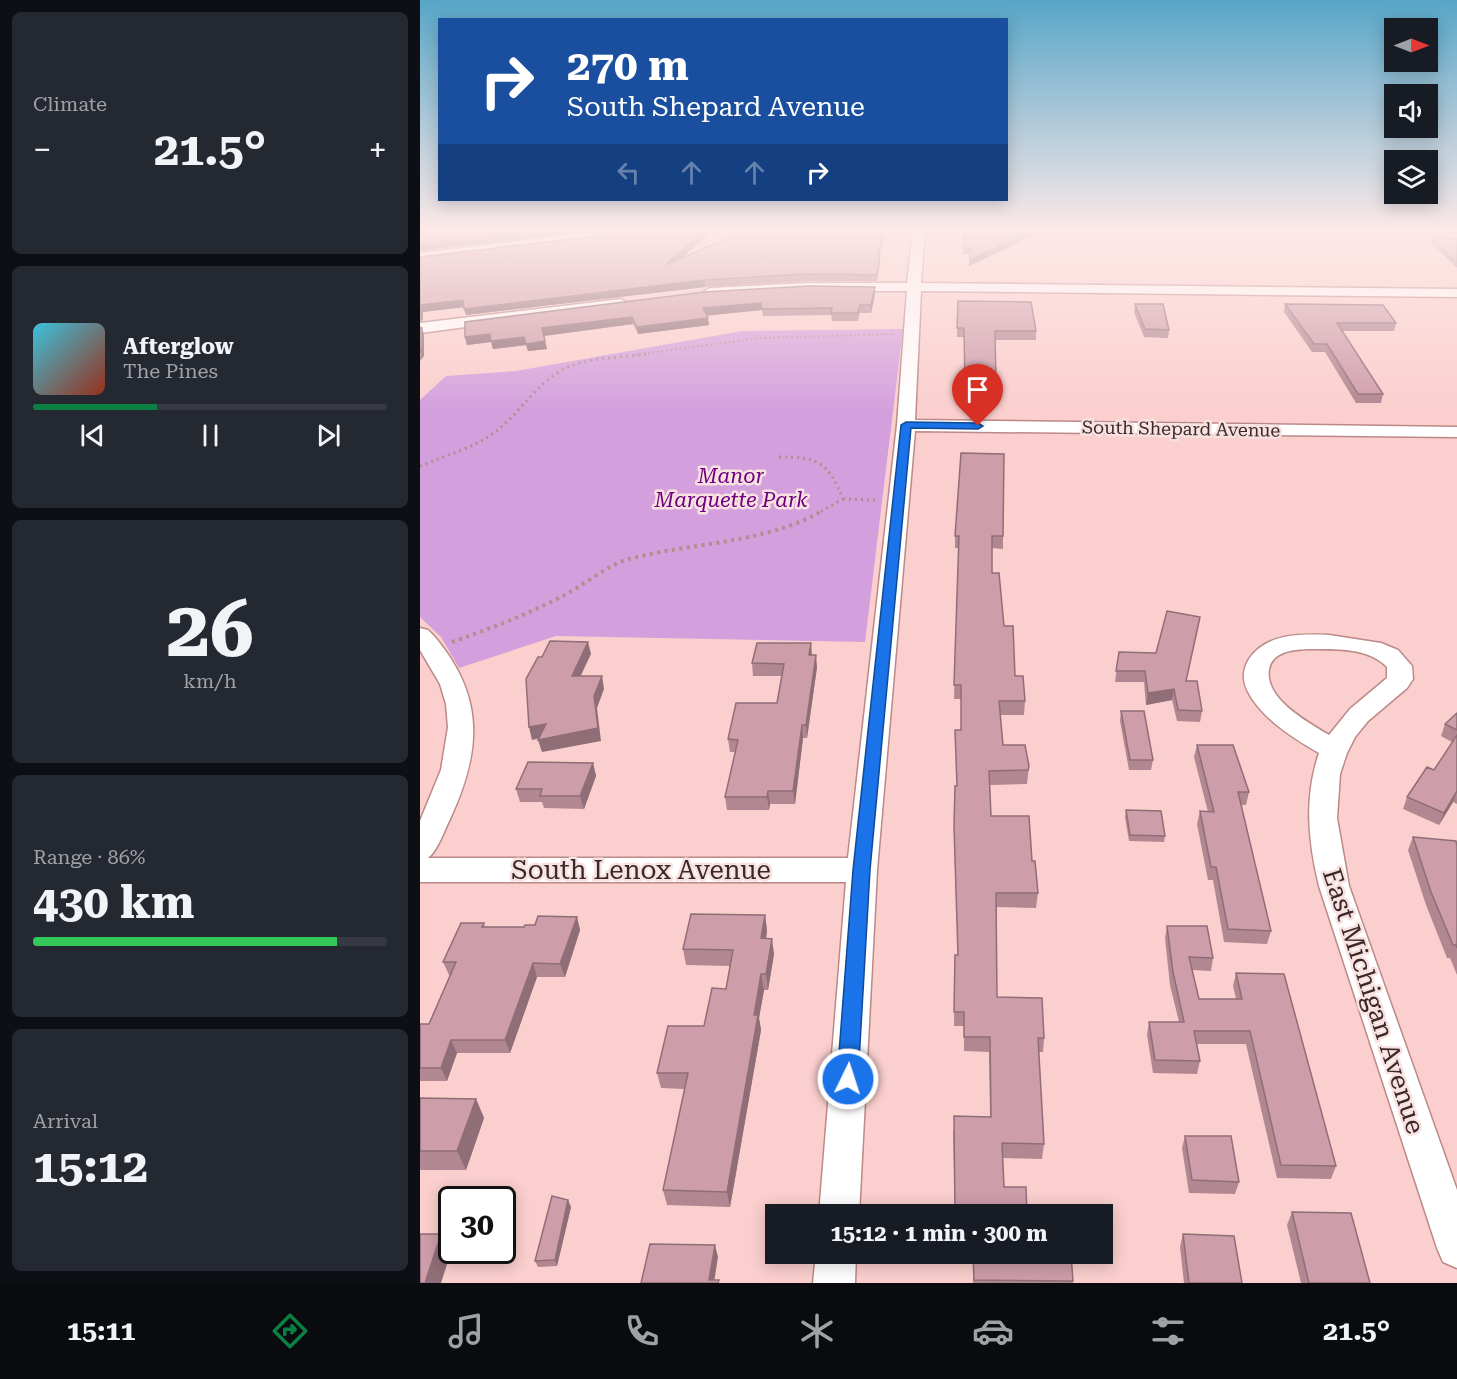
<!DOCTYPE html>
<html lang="en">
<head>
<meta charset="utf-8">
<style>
	:root { --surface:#171b24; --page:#242831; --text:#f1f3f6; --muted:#9ea1a6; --line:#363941; --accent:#0b8043 }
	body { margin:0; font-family:"Roboto Serif",serif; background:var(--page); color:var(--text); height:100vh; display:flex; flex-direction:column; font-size:22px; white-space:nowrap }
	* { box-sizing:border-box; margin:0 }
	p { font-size:20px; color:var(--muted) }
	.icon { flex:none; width:33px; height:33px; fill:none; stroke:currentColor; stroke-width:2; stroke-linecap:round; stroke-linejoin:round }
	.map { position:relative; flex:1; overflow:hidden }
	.side { display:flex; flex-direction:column; gap:12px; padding:12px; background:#0d0f14; width:420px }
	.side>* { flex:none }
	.top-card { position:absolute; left:18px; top:18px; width:570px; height:183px; border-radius:0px; box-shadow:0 3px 15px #0003; background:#1a4fa0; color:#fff; overflow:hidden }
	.needle { width:39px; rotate:90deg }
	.tools { position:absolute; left:964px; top:18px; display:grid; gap:12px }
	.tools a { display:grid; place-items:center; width:54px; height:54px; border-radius:0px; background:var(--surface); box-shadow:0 3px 15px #0003; font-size:30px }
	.speed { position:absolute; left:18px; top:1186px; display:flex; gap:12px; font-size:30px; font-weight:700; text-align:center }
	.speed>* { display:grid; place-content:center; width:78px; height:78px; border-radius:50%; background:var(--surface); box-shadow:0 3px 15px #0003; line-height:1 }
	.speed .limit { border:3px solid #111; border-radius:9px; background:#fff; color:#111 }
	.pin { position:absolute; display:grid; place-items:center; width:51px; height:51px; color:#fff; margin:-62px -26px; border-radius:50% 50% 50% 0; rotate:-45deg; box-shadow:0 0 6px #0007 }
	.pin .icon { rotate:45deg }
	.me { position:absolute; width:66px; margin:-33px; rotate:4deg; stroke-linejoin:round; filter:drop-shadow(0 0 4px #0008) }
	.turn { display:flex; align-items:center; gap:21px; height:126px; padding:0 30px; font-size:27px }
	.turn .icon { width:78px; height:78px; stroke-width:2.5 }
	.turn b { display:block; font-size:42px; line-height:51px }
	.lanes { display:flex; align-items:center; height:57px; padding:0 30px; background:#0003; justify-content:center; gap:30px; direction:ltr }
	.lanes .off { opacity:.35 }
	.big { font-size:45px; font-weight:700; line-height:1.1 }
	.side .widget { flex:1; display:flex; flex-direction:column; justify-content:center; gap:9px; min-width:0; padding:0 21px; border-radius:9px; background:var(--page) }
	.side .dial { align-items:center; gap:0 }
	.dial b { font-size:78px; line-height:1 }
	.song { display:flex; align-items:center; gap:18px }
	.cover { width:72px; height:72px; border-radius:9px; background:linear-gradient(135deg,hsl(190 70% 55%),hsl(10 70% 35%)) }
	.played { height:6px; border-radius:3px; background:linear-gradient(90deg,var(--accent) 35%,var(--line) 35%) }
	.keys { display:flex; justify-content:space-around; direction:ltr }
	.heat { display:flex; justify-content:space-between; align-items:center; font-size:33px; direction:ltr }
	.charge { height:9px; border-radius:4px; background:linear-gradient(90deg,#34c759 86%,var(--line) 0) }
	.trip { position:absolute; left:345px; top:1204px; width:348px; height:60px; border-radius:0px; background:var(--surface); box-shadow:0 3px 15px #0003; font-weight:700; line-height:60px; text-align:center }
	.tabs { display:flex; height:96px; justify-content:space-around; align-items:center; background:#090b0e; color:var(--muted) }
	.tabs .icon { width:42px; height:42px }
	.tabs .active { color:var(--accent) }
	.tabs b { font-size:27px; color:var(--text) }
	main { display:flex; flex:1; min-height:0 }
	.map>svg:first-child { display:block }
	.green { fill:#d3a0dd }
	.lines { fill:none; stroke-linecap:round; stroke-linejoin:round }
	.street-casing { stroke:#bb8988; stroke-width:3 }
	.path-far2 { stroke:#b08e8d; stroke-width:2; stroke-dasharray:1.5 3; stroke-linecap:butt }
	.path-far1 { stroke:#b08e8d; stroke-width:3; stroke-dasharray:2 4; stroke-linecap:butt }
	.path { stroke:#b08e8d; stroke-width:4; stroke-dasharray:3 4.5; stroke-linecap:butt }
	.street { fill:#fff; fill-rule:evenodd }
	.wall { fill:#b18792 }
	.shaded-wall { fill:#906e77 }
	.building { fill:#ce9daa; stroke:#906e77; stroke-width:1.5 }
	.route { fill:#1a73e8; stroke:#114b97; stroke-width:1.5 }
	.labels { text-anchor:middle; stroke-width:5; stroke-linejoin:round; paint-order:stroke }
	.far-street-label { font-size:18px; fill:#3b2727; stroke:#f8e2e1 }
	.park-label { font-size:21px; font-style:italic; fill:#700081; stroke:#f8e2e1 }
	.near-street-label { font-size:26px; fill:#3b2727; stroke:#f8e2e1 }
</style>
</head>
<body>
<main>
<section class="side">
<div class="widget"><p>Climate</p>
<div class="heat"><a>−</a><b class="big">21.5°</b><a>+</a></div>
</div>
<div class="widget">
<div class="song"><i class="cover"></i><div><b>Afterglow</b><p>The Pines</p></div></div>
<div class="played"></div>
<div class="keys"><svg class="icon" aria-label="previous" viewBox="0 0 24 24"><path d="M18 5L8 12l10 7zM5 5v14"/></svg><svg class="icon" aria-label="pause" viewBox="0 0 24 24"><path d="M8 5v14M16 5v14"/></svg><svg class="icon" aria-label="next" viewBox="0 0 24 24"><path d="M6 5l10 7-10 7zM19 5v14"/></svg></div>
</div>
<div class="widget dial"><b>26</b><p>km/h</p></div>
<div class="widget"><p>Range · 86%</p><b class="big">430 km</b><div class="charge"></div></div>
<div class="widget"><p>Arrival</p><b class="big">15:12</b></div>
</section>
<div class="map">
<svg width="1037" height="1283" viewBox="0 0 1037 1283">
	<rect width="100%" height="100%" fill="#facfcd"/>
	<path class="green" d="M483 329 445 642 136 636 39 668 21 637 0 617V400L26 376 96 371 322 331Z"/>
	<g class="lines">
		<g class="street-casing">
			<path id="street" d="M181 231H222L216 235 0 261V253Z
				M493 231H505L501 283 1037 289V297L501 291 495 420 1037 427V437L495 431 457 870 439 1215H399L426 882H0V821L21 770 28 727 26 704 20 684 0 650V628L8 630 13 635C65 695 62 750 30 819 24 831 18 850 8 858H428L477 425 487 291H388L290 296 283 292 290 288 388 283H487Z
				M201 299 208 303 206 306 0 333V323Z
				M909 635 961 643 978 650 992 666 993 679 987 688 948 721 935 737 927 753 920 774 917 818 929 886 1037 1190V1268L1023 1262 1017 1248 899 886C888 840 884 798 899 753 873 738 841 718 827 690 822 679 823 669 829 659 847 633 880 634 909 635ZM887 649C914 649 948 647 967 667V678L930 709 909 735C888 722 844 699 849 669 853 651 873 650 887 649Z
				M396 1254H436L435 1283H393Z"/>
		</g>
		<path class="path-far2" d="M215 355 340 338 473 334"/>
		<path class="path-far1" d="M359 457C399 457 408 462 423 499L400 512
			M0 466C27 455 57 447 79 429 102 410 117 383 144 369 168 357 200 358 226 354
			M423 499 457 500"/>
		<path class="path" d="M32 642C69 629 106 615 141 597 161 587 189 564 209 559 273 542 344 544 402 511"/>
		<use href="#street" class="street"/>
	</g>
	<path class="wall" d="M216 231H293L259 260 459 255 460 261 457 281H388L285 287 46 315 44 307 3 312V320L0 257Z
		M544 231H623L549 266 550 254H543Z
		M1011 238 1037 239V268L1010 242Z
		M455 287V294L451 313H440L438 321H412L411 315 343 316 342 310 287 315 289 325 218 334 213 324 124 336 127 349 108 351 106 345 73 349 71 342 47 345 45 337Z
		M538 301 616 331V340H575L576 395H572V398L545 397 544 337H537Z
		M715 304 749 330 748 338 724 337 714 312Z
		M865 304 976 323 974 331H922L963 394 961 403H936L905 352H892L864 312Z
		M535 536H583V549L572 548V573L595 676 605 701 604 715H580L583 745 609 766 607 784 570 785 571 816 612 861 618 893 616 908 577 907V997L624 1038 623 1052H619L624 1144 622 1159 583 1158 584 1187 607 1215H535L533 1131 570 1117 569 1052 544 1051V1026H534L535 955H538L534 840 535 786H537L535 730H541V699H534L539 548H535Z
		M699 652 767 681 782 711 780 722 757 721 752 700 726 705 724 682H695Z
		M392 655 397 667 387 738H383L375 804H350L349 810H307L305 797 315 752H310L308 739 357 703 362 676H333L332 663Z
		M701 711 733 760 731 770H709L700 721Z
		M1037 713V804L1033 802 1019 825 983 809 987 797 1014 770 1032 742 1021 736 1025 724Z
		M777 745 829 792 826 805H821L851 931 847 944 804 942 793 880H788L777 824 780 811 788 812 774 757Z
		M173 763 176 776 164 809 124 808 122 802H100L96 789Z
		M706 810 745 836 744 842 709 841 705 817Z
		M993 837 1037 846V975L1030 958H1027L1006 905 988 850Z
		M345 915 347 931 346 938 354 954 348 990H344L339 1018 341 1030 310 1207 247 1205 243 1190 265 1089 241 1088 237 1073 284 1026 306 989 310 966 266 965 263 949Z
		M157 917 160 930 145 977H117L90 1053H37L27 1081H0V1024H9L30 975H29L23 962 64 923 65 927H104Z
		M747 926 793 958 791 971 772 970 779 999H816L813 986 816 973 916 1166 911 1179 857 1178 826 1044H777L780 1061 777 1074 733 1073 727 1035 729 1022H759L750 985 745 938Z
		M0 1098 56 1099 64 1118 46 1170H0Z
		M765 1136 819 1182 815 1194 769 1193 762 1148Z
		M151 1207 137 1266 118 1267 115 1261Z
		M872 1212 950 1283H881L867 1225Z
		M763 1234 822 1283H764L760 1247Z
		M536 1254H651L653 1283H553V1256H536Z"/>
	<path class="shaded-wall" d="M112 231H163L0 251V244Z
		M285 231H293L248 269 247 263Z
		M464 231H465L458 261 457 255Z
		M610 231H623L549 266 550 260Z
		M460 255V261L457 281V275Z
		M284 280 285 287 46 315 44 309Z
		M455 287V294L451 313V305Z
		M43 300 45 307 3 312V320L0 322 1 305Z
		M341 303 342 310 284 316 283 308Z
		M212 317 213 324 123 336 122 328Z
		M288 318 289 325 218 334 217 327Z
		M2 328 4 335V356L0 361Z
		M70 334 104 337 106 345 73 349 71 342 47 345 45 337Z
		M125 341 127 349 108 351 106 344Z
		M168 642 171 654 155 688 152 676Z
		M391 643 392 655H389Z
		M396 655 397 667 387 738 386 725Z
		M182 676 184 689 177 708 181 741 122 752 118 740 174 696Z
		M754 689 752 700 726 705 728 693Z
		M126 724 129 736 112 740 109 727Z
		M382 725 383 738 375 804 373 791Z
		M173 763 176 776 164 809 160 796Z
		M348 791 350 804 349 810 347 797Z
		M1037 791 1033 802 1019 825 1024 813Z
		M345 915 347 931 344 954 341 938Z
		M157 917 160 930 145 977 140 964Z
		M352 939 354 954 348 990 346 974Z
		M113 963 117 977 90 1053 85 1040Z
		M341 974 344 990 339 1018 341 1030 310 1207 307 1192Z
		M31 1040 37 1053 27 1081 21 1068Z
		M56 1099 64 1118 46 1170 37 1151Z
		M148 1200 151 1207 137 1266 135 1260Z
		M21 1234 31 1252 21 1283H5Z
		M295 1245 298 1257 294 1283 289 1280Z"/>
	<path class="building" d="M0 231H112L0 244Z
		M216 231H285L247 263 248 264 324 231H464L457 255H460L457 275 387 274 284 280 44 309 43 300 1 305V314H0V257Z
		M544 231H610L550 260V248H544Z
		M1011 238 1037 239V263Z
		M388 286 455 287 451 305H440L438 313H411L412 308 342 309 341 303 283 308 288 318 217 327 212 317 122 328 125 341 106 344 104 337 71 341 70 334 45 337V322L284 292Z
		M538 301 611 302 616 331H575L576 385H572V388H545L544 328H537Z
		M715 304H743L749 330 725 329Z
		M865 304 963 305 976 323H917L963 394H938L907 344H894Z
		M0 327 2 328V349L0 352Z
		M541 453 584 454 583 536H572V573H579L584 626H593L595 676H603L605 701H579L583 745H605L609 766 608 770 569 771 571 816H609L612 861H615L618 893H576L577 997 622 998 624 1038H618L624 1144 582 1143 584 1187H606L607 1215H535L534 1116 571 1117 570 1037H544V1012H534L535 955H538L534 826 535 786H537L535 730H541V685H534L539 536H535Z
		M747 611 780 617 766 681H777L782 711 758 710 754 689 728 693 725 671H696L699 652 736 653Z
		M130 641 168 642 152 676H182L174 696 178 728 118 740 126 724 109 727 106 679 118 657H122Z
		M337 643H391L389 655H396L386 725H382L373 791H348L347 797H305L318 740 308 739 316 703H357L364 664 332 663Z
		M701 711H724L733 760H710Z
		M1037 713V730L1025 724Z
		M1037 735V791L1024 813 987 797 1007 767 1014 770Z
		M777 745H813L829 792H818L851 931 808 929 796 867H791L780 811 794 812Z
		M108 762 173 763 160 796H120L122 789H96Z
		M706 810 741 811 745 836 710 835Z
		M993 837 1036 841 1037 846V948L1036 945H1033L1011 892Z
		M271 914 345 915 341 938 352 939 346 974H341L334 1015H338L307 1192 243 1190 268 1073H237L248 1026H284L292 988 306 989 313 950 263 949Z
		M118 916 157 917 140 964 113 963 85 1040H31L21 1068H0V1024H9L36 962H23L41 923H64L62 927H104L105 925H115Z
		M747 926H787L793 958 769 957 779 999H822L816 973 864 974 916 1166 861 1165 830 1031H774L780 1061 735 1060 729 1022H764L753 972Z
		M0 1098 56 1099 37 1151H0Z
		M765 1136H811L819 1182 772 1180Z
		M132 1196 148 1200 135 1260 115 1261Z
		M872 1212 931 1213 950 1283H889Z
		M0 1234H21L5 1283H0Z
		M763 1234 814 1236 822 1283H769Z
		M230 1244 295 1245 289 1280H299L298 1283H221Z
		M553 1254H651L653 1281 554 1280Z"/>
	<linearGradient id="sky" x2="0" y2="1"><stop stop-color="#57a6c8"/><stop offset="0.56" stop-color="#fde9e8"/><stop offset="1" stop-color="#fde9e8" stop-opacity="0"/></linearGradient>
	<rect width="1037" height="411" fill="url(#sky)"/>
	<path class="route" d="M486 422 558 423 563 426 558 429 491 428 450 870 438 1079 435 1086 428 1088 420 1086 417 1079 433 870 481 425Z"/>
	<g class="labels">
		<g class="far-street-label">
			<text transform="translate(761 429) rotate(1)" y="6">South Shepard Avenue</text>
		</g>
		<g class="park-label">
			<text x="311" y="483">Manor<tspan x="311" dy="24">Marquette Park</tspan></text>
		</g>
		<g class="near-street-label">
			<text x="221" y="879">South Lenox Avenue</text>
			<text transform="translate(954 1001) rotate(72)" y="9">East Michigan Avenue</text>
		</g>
	</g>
</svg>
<div class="tools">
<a><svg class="needle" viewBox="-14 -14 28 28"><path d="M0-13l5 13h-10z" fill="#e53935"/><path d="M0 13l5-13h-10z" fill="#9ea1a6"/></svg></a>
<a><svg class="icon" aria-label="sound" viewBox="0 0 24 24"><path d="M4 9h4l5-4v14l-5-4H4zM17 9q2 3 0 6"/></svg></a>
<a><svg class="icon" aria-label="layers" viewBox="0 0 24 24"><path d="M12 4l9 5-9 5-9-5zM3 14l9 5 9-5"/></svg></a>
</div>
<div class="speed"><div class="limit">30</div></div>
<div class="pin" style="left:558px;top:426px;background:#d93025"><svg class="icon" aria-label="arrive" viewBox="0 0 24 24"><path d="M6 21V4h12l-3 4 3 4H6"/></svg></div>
<svg class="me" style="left:428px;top:1079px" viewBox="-20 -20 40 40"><circle r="17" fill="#1a73e8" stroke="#fff" stroke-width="3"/><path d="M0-11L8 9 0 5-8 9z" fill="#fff"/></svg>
<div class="trip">15:12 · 1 min · 300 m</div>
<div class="top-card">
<div class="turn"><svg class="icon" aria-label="right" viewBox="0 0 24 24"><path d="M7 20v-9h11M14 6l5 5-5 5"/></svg><div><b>270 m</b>South Shepard Avenue</div></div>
<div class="lanes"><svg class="icon off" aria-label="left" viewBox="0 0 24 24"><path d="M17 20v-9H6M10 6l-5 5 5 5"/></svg><svg class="icon off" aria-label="ahead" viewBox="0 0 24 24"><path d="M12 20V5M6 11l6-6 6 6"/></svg><svg class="icon off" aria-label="ahead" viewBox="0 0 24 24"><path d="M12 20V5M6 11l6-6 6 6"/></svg><svg class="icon" aria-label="right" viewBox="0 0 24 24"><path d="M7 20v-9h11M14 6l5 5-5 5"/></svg></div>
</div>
</div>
</main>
<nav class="tabs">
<b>15:11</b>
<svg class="icon active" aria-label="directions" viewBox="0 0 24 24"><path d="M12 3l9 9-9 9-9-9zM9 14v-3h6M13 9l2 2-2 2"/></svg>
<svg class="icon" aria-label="music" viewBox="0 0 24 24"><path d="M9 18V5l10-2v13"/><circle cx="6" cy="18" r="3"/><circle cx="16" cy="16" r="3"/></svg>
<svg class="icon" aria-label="phone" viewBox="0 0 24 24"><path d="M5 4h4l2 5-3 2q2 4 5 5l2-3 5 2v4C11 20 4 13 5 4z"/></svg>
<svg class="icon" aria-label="climate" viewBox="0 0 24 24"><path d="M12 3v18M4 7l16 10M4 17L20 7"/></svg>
<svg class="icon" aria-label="car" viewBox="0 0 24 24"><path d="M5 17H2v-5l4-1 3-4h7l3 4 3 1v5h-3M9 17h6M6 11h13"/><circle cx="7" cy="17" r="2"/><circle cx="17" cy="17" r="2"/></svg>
<svg class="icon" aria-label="filters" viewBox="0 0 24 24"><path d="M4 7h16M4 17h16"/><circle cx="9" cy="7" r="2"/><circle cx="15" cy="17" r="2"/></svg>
<b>21.5°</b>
</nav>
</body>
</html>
